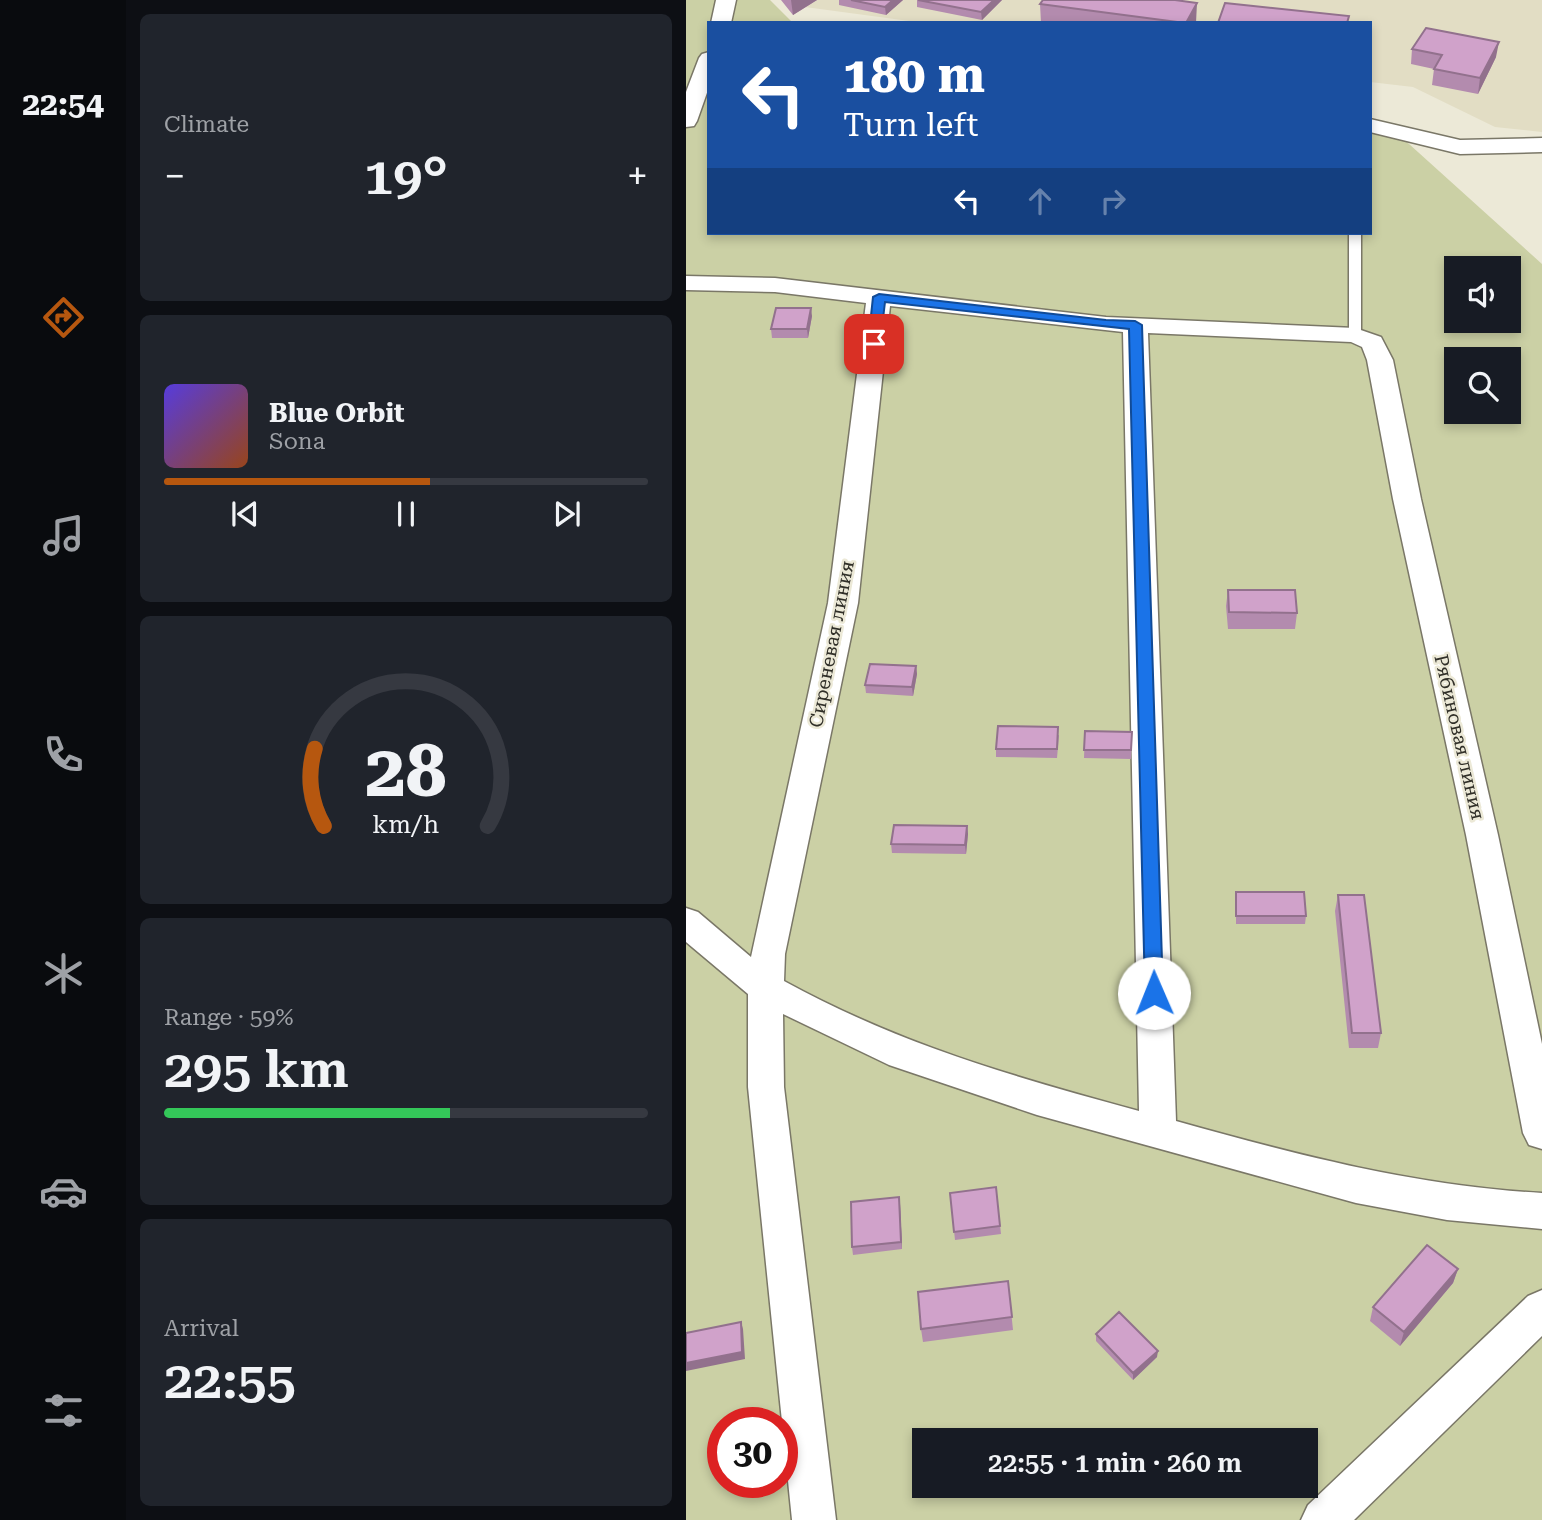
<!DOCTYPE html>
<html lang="en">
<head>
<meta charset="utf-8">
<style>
	:root { --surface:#171b24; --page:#20242c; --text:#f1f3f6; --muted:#9ea1a6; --line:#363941; --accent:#b6570f }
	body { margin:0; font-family:"Roboto Serif",serif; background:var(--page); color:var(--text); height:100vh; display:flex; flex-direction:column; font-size:26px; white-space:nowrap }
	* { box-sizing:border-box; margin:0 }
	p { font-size:23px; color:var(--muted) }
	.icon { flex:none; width:38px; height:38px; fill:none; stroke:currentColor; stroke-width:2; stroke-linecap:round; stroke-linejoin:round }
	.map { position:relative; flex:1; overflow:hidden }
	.details { display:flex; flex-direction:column; gap:14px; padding:14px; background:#0d0f14; width:560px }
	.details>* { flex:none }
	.top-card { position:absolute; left:21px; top:21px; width:665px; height:214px; border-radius:0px; box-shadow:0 4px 10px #0003; background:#1a4fa0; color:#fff; overflow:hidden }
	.buttons { position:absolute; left:758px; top:256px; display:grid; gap:14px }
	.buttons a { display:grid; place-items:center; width:77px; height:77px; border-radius:0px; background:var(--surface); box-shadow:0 4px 10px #0003; font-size:35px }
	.speed { position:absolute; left:21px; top:1407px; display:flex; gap:14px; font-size:35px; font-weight:700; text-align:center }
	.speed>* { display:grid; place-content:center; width:91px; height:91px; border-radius:50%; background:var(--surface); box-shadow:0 4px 10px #0003; line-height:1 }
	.speed .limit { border:10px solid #d22; background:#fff; color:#111 }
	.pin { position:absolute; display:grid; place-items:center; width:60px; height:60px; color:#fff; margin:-30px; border-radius:14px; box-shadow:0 4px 10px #0006 }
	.me { position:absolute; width:77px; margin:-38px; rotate:359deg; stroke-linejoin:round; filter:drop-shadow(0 0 5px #0008) }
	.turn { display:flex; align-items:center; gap:24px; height:147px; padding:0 21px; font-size:32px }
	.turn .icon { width:91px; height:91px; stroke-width:2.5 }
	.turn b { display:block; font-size:49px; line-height:60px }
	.lanes { display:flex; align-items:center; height:66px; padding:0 21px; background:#0003; justify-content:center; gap:35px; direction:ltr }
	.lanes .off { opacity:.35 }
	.big { font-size:52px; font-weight:600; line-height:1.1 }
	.details .widget { flex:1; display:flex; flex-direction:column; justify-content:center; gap:10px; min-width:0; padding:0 24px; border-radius:10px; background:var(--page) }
	.details .dial { align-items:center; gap:0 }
	.dial svg { height:182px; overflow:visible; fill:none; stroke:var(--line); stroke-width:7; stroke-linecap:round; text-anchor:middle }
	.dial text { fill:var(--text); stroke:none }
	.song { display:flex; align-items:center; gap:21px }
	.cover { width:84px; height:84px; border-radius:10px; background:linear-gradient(135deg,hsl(250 70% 55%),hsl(20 70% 35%)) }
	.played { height:7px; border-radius:4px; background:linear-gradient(90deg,var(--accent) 55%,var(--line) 55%) }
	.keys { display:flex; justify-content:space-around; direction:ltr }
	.heat { display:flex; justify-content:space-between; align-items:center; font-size:38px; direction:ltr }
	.charge { height:10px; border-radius:5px; background:linear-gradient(90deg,#34c759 59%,var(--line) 0) }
	.trip { position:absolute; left:226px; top:1428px; width:406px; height:70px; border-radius:0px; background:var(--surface); box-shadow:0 4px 10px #0003; font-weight:600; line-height:70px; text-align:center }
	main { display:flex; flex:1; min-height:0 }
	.tab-bar { display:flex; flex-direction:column; width:126px; justify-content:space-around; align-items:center; background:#090b0e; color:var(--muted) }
	.tab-bar .icon { width:49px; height:49px }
	.tab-bar .active { color:var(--accent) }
	.tab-bar b { font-size:32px; color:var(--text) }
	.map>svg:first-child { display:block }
	.built { fill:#e2ddc4 }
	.green { fill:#cbd0a5; fill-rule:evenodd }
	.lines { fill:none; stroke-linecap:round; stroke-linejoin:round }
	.lane-casing { stroke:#7a7767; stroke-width:3 }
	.street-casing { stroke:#7a7767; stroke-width:3 }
	.lane { fill:#fff; fill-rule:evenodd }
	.street { fill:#fff; fill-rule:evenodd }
	.wall { fill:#b38bae }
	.shaded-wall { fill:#92718d }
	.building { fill:#d0a2ca; stroke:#92718d; stroke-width:2 }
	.route { fill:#1a73e8; stroke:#114b97; stroke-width:2 }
	.labels { text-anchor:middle; stroke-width:5; stroke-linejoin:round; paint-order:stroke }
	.street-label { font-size:19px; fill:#302f28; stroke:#ece9d7 }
</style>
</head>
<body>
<main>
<nav class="tab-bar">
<b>22:54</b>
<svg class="icon active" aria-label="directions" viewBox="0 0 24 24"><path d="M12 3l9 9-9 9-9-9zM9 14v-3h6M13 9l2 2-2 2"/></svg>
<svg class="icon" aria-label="music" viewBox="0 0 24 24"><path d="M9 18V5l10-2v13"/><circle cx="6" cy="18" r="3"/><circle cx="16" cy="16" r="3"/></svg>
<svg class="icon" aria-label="phone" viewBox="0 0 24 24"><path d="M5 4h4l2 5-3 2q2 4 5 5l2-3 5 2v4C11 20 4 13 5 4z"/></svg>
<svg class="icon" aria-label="climate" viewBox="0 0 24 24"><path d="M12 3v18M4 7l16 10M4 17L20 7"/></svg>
<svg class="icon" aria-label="car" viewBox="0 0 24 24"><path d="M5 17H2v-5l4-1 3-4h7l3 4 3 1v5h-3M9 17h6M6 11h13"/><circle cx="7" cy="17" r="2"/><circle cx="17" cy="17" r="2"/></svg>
<svg class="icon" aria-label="filters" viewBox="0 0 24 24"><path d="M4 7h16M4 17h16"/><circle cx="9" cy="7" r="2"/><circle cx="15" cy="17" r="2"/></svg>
</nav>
<section class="details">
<div class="widget"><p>Climate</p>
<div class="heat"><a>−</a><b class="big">19°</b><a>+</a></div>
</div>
<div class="widget">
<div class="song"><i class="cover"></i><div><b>Blue Orbit</b><p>Sona</p></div></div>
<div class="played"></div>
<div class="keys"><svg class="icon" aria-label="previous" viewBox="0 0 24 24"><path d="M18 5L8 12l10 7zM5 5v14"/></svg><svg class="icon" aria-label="pause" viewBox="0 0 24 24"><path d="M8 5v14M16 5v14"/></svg><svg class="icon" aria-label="next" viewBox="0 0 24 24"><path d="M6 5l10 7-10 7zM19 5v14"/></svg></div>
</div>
<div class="widget dial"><svg viewBox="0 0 100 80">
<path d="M14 69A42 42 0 1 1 86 69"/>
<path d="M14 69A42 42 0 0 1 10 35" stroke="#b6570f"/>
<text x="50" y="56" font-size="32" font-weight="700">28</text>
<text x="50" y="72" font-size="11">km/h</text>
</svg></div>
<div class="widget"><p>Range · 59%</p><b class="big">295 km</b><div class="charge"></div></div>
<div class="widget"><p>Arrival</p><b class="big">22:55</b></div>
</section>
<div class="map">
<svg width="856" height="1520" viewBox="0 0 856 1520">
	<rect width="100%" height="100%" fill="#ece9d7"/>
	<path class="built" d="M131 0H856V132L809 127 727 87 684 82V23H238L119 7Z"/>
	<path class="green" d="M0 0H84L107 23H23V233H684V122L702 125 856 264V1520H0ZM770 268H822V320H770ZM770 359H822V411H770ZM37 1423H96V1482H37ZM238 1440H620V1486H238Z"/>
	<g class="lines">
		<g class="lane-casing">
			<path id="lane" d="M663 233H675V335L669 339 663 335Z"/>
		</g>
		<g class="street-casing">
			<path id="street" d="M30 0H50L45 23H25Z
				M23 52V87L11 121 8 126 0 127V92L13 58 16 54Z
				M684 119 774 140 856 138V152L774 154 684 132Z
				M0 276 89 278 420 317 669 328 695 337 707 360 735 499 812 835 856 1044V1149L843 1145 837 1133 780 835 707 499 681 360 676 347 665 342 462 333 490 1121C611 1155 730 1186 856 1193V1229L761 1220 670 1203 351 1115 203 1065 97 1014 98 1087 150 1520H106L62 1087V994L0 942V908L12 912 65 957 142 603 180 303 89 292 0 290ZM204 306 437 332 453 1111C325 1076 215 1045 98 981L99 954 172 603Z
				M856 1290V1336L668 1520H615L622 1505 842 1296Z"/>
		</g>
		<use href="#lane" class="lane"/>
		<use href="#street" class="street"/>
	</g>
	<path class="wall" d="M95 0H131L107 15Z
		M153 0H217L200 15 153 5Z
		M231 0H316L296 20 231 7Z
		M354 4 510 23H355Z
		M726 49 810 57 792 94 746 85 748 69 725 64Z
		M126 316 122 338H86L85 329Z
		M542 590 611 613 609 629H542L540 606Z
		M230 666 231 674 227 696 180 693 179 685Z
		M399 731 446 732 445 759 398 758Z
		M373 735 371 758 310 757V749Z
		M281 826 282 834 280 854 206 853 205 844Z
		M550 892 620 916 619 924H550Z
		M652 895 695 1033 692 1048H663L649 911Z
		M310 1187 315 1234 269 1240 264 1193Z
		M214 1204 216 1249 167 1255 166 1247Z
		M772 1269 767 1283 714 1346 684 1321 687 1307Z
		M322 1281 327 1330 237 1342 235 1329Z
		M410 1334 471 1357 447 1380 410 1341Z"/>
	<path class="shaded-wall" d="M105 0H131L107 15Z
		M207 0H217L200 15 199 7Z
		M308 0H316L296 20 295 12Z
		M511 3 510 23H500Z
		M813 42 810 57 792 94 794 78Z
		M125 308 126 316 122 338 121 329Z
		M230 666 231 674 227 696 226 687Z
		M281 826 282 834 280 854 279 845Z
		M213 1197 214 1204 216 1249 215 1242Z
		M772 1269 767 1283 714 1346 718 1332Z
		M55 1322 57 1329 59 1359 0 1371V1363Z
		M472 1351 471 1357 447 1380V1373Z"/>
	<path class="building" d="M165 0H207L199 7Z
		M232 0H308L295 12Z
		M357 0H489L511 3 500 23H499L354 4Z
		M539 3 663 16 661 23H532Z
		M740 28 813 42 794 78 748 69 756 55 726 49Z
		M90 308H125L121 329H85Z
		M542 590H609L611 613 543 612Z
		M184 664 230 666 226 687 179 685Z
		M312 726 372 727 371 749H310Z
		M399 731 446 732 445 750H398Z
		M208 825 281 826 279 845 205 844Z
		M550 892H618L620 916H550Z
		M652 895H678L695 1033H666Z
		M310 1187 314 1226 268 1232 264 1193Z
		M213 1197 215 1242 166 1247 165 1202Z
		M741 1245 772 1269 718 1332 687 1307Z
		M322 1281 326 1317 235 1329 232 1292Z
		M433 1312 472 1351 447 1373 410 1334Z
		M55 1322 56 1352 0 1363V1333Z"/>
	<path class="route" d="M193 294 420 320 449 321 456 325 477 993 474 998 468 1000 461 998 459 993 443 329 199 302 194 344 188 348 182 344 187 297Z"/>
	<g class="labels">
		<g class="street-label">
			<text transform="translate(145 644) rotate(-79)" y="7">Сиреневая линия</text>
			<text transform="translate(774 737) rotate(77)" y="7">Рябиновая линия</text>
		</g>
	</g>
</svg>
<div class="buttons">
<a><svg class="icon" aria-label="sound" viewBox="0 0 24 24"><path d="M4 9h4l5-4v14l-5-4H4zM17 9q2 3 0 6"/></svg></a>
<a><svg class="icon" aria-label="search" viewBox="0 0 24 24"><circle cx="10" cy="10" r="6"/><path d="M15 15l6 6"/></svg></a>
</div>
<div class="speed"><div class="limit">30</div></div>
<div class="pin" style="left:188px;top:344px;background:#d93025"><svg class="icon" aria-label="arrive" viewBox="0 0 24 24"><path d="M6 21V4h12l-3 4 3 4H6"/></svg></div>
<svg class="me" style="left:468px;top:993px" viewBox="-20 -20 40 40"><circle r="19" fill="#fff"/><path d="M0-13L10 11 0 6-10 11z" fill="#1a73e8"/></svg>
<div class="trip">22:55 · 1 min · 260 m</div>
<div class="top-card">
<div class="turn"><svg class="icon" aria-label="left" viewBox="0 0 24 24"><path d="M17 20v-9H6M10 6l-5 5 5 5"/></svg><div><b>180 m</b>Turn left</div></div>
<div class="lanes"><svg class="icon" aria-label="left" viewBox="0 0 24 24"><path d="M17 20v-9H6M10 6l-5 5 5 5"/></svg><svg class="icon off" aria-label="ahead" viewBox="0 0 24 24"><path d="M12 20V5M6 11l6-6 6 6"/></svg><svg class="icon off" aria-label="right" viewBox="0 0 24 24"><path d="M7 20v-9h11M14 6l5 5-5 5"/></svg></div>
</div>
</div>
</main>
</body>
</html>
